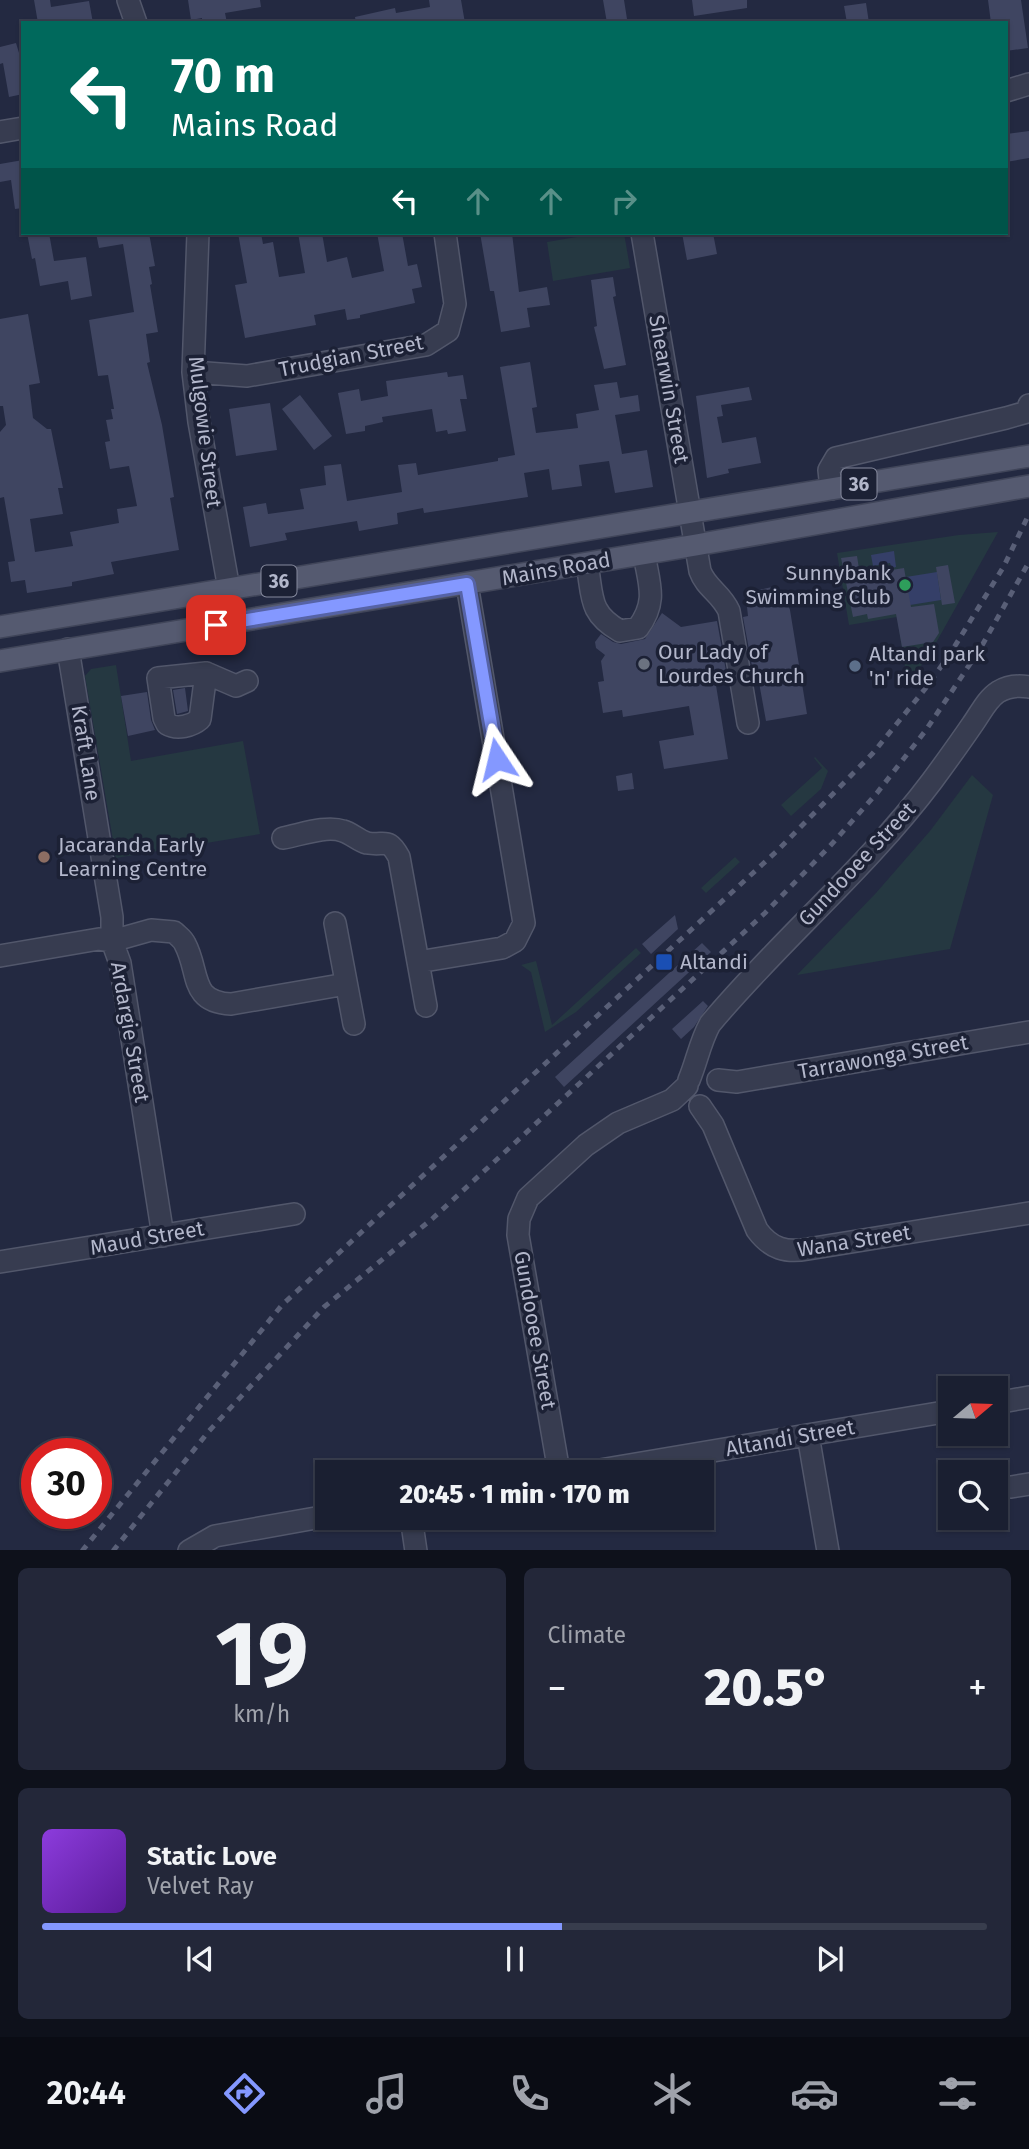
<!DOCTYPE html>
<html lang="en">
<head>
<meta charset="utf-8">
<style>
	:root { --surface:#1a1f31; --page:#232739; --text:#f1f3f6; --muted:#9fa2ab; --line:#383d4d; --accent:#8498ff }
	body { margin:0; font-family:"Fira Sans",sans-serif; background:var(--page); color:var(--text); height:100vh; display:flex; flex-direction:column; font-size:26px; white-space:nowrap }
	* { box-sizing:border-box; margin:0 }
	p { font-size:23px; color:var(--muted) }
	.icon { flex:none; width:38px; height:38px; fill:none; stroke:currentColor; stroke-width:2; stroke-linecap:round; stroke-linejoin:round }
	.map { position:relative; height:1550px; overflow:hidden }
	.panel { display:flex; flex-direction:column; gap:18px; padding:18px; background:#0e111b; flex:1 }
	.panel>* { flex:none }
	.guide { position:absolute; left:21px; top:21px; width:987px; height:214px; border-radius:0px; box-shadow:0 2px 5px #0004,0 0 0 2px var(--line); background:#00695c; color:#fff; overflow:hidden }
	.needle { width:46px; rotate:71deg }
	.buttons { position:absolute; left:938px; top:1376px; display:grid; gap:14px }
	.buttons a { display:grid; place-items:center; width:70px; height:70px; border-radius:0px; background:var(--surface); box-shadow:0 2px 5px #0004,0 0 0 2px var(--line); font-size:35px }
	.speed { position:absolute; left:21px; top:1438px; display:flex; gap:14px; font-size:35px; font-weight:700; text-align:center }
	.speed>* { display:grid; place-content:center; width:91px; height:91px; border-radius:50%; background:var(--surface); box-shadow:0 2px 5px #0004,0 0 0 2px var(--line); line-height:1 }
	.speed .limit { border:10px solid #d22; background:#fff; color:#111 }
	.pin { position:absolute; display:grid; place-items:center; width:60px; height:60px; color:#fff; margin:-30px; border-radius:14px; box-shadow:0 4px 10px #0006 }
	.me { position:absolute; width:77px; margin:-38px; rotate:350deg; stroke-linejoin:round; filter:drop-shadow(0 0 5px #0008) }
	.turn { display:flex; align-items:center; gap:24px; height:147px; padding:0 35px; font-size:32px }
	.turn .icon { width:91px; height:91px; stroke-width:2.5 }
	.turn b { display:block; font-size:49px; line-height:60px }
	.lanes { display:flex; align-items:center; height:66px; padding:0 35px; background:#0003; justify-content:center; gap:35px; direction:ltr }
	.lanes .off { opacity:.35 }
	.big { font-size:52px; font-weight:800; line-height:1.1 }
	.panel .card { flex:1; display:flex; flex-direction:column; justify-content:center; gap:10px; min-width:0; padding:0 24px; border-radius:10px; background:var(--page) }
	.panel .dial { align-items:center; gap:0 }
	.dial b { font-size:91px; line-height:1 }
	.song { display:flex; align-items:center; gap:21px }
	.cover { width:84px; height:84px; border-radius:10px; background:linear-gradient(135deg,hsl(270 70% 55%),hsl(270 70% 35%)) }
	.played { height:7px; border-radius:4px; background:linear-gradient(90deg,var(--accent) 55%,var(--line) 55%) }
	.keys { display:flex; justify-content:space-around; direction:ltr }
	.heat { display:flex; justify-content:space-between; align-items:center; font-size:38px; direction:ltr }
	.panel .tiles { flex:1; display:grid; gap:18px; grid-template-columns:1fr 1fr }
	.card:last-child { grid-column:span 2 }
	.trip { position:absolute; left:315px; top:1460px; width:399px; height:70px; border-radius:0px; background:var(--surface); box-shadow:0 2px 5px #0004,0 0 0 2px var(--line); font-weight:800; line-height:70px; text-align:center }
	.dock { display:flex; height:112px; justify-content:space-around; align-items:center; background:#0a0c14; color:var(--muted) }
	.dock .icon { width:49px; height:49px }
	.dock .on { color:var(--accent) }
	.dock b { font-size:32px; color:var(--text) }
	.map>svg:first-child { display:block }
	.green { fill:#253841 }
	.water { fill:#353f68 }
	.building { fill:#3f4561 }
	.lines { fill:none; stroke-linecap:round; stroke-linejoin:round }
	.minor-casing { stroke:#52576b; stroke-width:24 }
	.major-casing { stroke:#404559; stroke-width:24 }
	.minor { stroke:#373c50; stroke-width:21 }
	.major { stroke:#555a70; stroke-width:21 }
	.rail { stroke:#595f77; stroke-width:5; stroke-dasharray:7 7; stroke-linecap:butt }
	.route-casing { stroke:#5663a6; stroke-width:18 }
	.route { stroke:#8498ff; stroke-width:12 }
	.leisure-dot { fill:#2e9e5b; stroke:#1c2135; stroke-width:2.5 }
	.worship-dot { fill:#6b7280; stroke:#1c2135; stroke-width:2.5 }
	.service-dot { fill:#5c6f8a; stroke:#1c2135; stroke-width:2.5 }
	.education-dot { fill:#8d6e63; stroke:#1c2135; stroke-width:2.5 }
	.transit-dot { fill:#1a4fb4; stroke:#1c2135; stroke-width:2.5 }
	.labels { text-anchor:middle; stroke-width:7; stroke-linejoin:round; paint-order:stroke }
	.shield { fill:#1c2135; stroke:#868a9e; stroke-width:2 }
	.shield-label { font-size:19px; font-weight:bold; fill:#b3b7cb }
	.street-label { font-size:21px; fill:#b3b7cb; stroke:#1c2135 }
	.poi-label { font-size:21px; fill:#b3b7cb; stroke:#1c2135; text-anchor:start }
</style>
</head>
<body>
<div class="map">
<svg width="1029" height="1551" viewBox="0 0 1029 1551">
	<rect width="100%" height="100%" fill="#232941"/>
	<path class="green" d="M600 233H624L630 268 553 281 547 242Z
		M998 532 937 641 908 686 897 617 849 625 837 553 959 535Z
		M116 665 131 761 243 741 260 834 116 858 85 676 91 669Z
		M815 757 828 771 821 789 791 816 781 805 822 768 814 758Z
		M972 775 993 795 950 949 797 975 876 893 930 831Z
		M735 857 740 862 706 893 701 888Z
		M636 948 641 953 576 1012 545 1032 531 972 521 965 536 961 552 1025Z"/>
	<path class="water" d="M894 551 896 567 892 568 890 563 873 566 871 555Z
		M937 572 941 600 879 610 875 582Z"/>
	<path class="building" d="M34 0H50L51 7 89 1 93 23H38Z
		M188 0H260L261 7 225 13 227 23H202V18L191 20Z
		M429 0H461L465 23H356L355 17 395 8 396 13 430 7Z
		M603 0H624L627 19 607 23Z
		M692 0H747V8L694 16Z
		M988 0H1021L1028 48 1006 51V23H991Z
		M866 3 869 23H847L844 6Z
		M16 43 23 66V94L9 97 3 63 0 64V47Z
		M1029 131V158L1006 162V134Z
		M23 160V208L15 209 11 180 0 182V164Z
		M27 233H49L54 261 86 257 92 296 71 300 68 281 40 286 35 258 32 259Z
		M96 233H149L155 266 149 267 152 284 150 285 158 332 146 334 150 362 147 363 162 425 174 497 170 498 179 550 111 562 114 574 72 582V586L27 593 25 580 11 582 8 562 15 561 4 497 0 498V432L6 425 3 406H0V319L28 314 40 383 29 385 33 418 47 429H51L63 488H58L63 514 30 519 35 552 73 546 70 532 119 523 117 509 137 506 129 466 110 469 105 442 110 441 106 420 113 419 111 409H114L108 375 98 376 89 320 134 312 123 244 99 248Z
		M238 233H261L263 244 273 242 279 277 305 273 298 233H322L327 262 347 257 352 278 384 271 377 233H402L408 266 417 264 422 287 412 289 415 303 360 315V318L347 320 345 309 314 315 316 325 245 338 235 285 247 283Z
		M480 233H512L519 292 547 287 550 305 527 308 530 327 501 332 494 291H490Z
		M682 233H713L717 254 687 260Z
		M613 277 616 296 613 297 626 365 604 369 594 327 597 326 591 280Z
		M530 362 537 407 532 408 536 433 578 428 576 414 599 410 594 385 617 382 620 398 638 395 640 411 615 415 622 454 647 450 653 487 615 493 609 461 579 465 582 486 552 490 549 469 524 473 528 497 424 513 423 508 397 513 398 524 359 531 357 521 285 533 287 540 250 547 243 507 266 503 268 514 304 509 300 489 326 485 324 466 341 464 347 501 402 492 398 465 416 463 418 475 498 461V458L515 455 500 367Z
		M447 372 448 377 463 375 467 399H460L466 431 448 434 447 430 436 432 432 409 382 417 383 422 365 426V431L346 434 338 393 359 389 361 401 388 396 386 381Z
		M749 387 752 400 721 405 723 416 717 417 722 443 756 437 761 463 728 469 729 473 707 478 696 396Z
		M300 395 332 436 314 450 282 409Z
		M270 403 277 450 236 456 229 409Z
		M857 556 860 575 904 568 911 607 934 604 939 633 933 642 902 647 896 614 868 619 867 614 853 617 841 558Z
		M948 565 955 603 942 605 936 567Z
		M772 587 775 602 786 600 790 610 807 714 766 721 756 666H752L743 617 748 616 747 607 756 605 754 591Z
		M662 613 681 627 717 621 726 671 714 673 728 759 664 769 659 741 694 735 689 706 623 717 622 710 603 713 598 682 604 681 601 661 605 655 596 648 595 642 601 634 613 642 621 644 645 639Z
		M185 688 188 711 177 714 173 690Z
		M147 692 151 720 155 730 128 736 121 696Z
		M632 773 634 789 618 791 616 776Z
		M675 915 678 929 651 954 642 944Z
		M702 943 711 952 564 1087 555 1077Z
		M703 1001 708 1006 694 1027 681 1039 672 1029Z"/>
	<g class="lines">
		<g class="minor-casing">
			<path id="minor" d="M128 0 136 23
				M1006 91 1029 84
				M0 132 23 128
				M198 233 193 372 199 422 229 589
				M642 233 700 571C706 588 721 593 729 611L748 723
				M193 372 247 376 426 345 448 331 455 304 445 233
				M831 489 829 470 836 458 1006 418 1027 412 1029 405
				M587 564C593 596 588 613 620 631L638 628C658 601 649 584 644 554
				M68 649 112 917V941L151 930 174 932C178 936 183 939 185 944 200 972 189 1002 231 1004L346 984
				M206 673 200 719C192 726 177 730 167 724L164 718 158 678 206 673 236 686 247 681
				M283 838C300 835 326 825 343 831 351 833 359 841 367 843 386 846 388 837 399 857L426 1006
				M335 923 354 1024
				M0 956 99 939 112 941 120 963 163 1236
				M418 962 502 948 515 941 524 923 467 584
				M689 1080C697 1061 700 1042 710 1024 780 940 866 869 932 781 946 762 959 744 972 725 980 714 987 699 998 692 1008 686 1018 685 1029 687
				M718 1080 737 1082 1029 1032
				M700 1106 713 1125 757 1230C771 1249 786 1253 808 1249L1029 1213
				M0 1262 294 1214
				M996 1403 1029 1397
				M808 1435 828 1551
				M559 1472 518 1235 519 1219 528 1198 586 1145 618 1123 672 1100 687 1086
				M588 1472 950 1411
				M1011 1487 1029 1484
				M411 1517 416 1551
				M189 1551 215 1536 327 1516"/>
		</g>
		<g class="major-casing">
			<path id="major" d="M0 627 1029 456
				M0 661 696 545 1029 486"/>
		</g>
		<use href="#minor" class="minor"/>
		<use href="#major" class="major"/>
		<path class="rail" d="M82 1551 282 1305 778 850 873 753 925 689 950 654 1004 566 1029 514
			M113 1551 209 1431 324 1307 432 1219 765 913 830 846 877 793 926 730 980 649 1029 562"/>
	</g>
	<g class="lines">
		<g class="route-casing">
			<path id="route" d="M216 625 467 584 497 759"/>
		</g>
		<use href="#route" class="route"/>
	</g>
	<circle class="leisure-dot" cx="905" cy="585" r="7"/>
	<circle class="worship-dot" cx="644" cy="664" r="7"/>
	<circle class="service-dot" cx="855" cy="666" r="7"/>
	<circle class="education-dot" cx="44" cy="857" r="7"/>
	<rect class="transit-dot" x="655" y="953" width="18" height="18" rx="3.5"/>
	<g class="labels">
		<g class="shield">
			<rect x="841.5" y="468.5" width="35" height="31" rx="5"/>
			<rect x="261.5" y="565.5" width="35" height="31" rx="5"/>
		</g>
		<g class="shield-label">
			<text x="859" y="491">36</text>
			<text x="279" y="588">36</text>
		</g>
		<g class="street-label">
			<text transform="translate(351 356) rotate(-11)" y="7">Trudgian Street</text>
			<text transform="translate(669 389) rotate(80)" y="7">Shearwin Street</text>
			<text transform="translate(205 432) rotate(83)" y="7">Mulgowie Street</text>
			<text transform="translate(556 569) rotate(-10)" y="7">Mains Road</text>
			<text transform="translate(86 753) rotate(81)" y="7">Kraft Lane</text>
			<text transform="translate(857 864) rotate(-47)" y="7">Gundooee Street</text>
			<text transform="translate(130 1032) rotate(80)" y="7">Ardargie Street</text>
			<text transform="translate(883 1057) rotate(-10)" y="7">Tarrawonga Street</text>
			<text transform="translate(147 1238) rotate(-10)" y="7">Maud Street</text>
			<text transform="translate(854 1241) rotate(-9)" y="7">Wana Street</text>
			<text transform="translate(535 1330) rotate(80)" y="7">Gundooee Street</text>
			<text transform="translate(790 1438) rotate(-10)" y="7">Altandi Street</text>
		</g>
		<g class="poi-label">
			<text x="891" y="580" text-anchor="end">Sunnybank<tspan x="891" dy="24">Swimming Club</tspan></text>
			<text x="658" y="659">Our Lady of<tspan x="658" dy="24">Lourdes Church</tspan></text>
			<text x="869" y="661">Altandi park<tspan x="869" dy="24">'n' ride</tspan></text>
			<text x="58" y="852">Jacaranda Early<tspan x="58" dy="24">Learning Centre</tspan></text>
			<text x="680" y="969">Altandi</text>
		</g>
	</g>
</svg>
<div class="buttons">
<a><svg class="needle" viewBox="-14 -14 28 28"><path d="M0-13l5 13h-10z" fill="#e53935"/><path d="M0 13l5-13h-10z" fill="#9fa2ab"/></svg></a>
<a><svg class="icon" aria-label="search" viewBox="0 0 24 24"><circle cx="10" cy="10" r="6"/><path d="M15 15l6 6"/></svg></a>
</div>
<div class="speed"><div class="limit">30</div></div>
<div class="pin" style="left:216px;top:625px;background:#d93025"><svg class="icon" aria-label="arrive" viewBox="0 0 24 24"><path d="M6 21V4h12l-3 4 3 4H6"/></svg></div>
<svg class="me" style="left:497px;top:759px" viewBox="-20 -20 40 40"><path d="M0-17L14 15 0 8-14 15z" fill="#8498ff" stroke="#fff" stroke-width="4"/></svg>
<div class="trip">20:45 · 1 min · 170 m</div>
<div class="guide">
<div class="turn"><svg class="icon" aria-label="left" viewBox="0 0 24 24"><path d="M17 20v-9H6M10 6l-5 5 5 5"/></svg><div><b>70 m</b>Mains Road</div></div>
<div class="lanes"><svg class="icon" aria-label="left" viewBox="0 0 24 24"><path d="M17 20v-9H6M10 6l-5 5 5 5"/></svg><svg class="icon off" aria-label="ahead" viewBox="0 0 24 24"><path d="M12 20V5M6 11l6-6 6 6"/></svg><svg class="icon off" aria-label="ahead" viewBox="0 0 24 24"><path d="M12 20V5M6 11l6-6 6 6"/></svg><svg class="icon off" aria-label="right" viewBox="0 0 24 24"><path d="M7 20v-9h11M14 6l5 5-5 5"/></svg></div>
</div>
</div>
<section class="panel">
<div class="tiles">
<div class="card dial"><b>19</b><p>km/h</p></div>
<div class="card"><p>Climate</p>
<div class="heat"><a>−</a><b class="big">20.5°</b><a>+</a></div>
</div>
<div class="card">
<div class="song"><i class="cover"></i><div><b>Static Love</b><p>Velvet Ray</p></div></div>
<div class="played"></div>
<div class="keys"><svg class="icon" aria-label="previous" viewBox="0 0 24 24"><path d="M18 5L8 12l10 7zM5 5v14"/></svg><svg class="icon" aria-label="pause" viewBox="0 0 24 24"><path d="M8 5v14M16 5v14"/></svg><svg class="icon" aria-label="next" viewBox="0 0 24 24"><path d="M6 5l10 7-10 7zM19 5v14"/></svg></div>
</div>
</div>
</section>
<nav class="dock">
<b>20:44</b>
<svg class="icon on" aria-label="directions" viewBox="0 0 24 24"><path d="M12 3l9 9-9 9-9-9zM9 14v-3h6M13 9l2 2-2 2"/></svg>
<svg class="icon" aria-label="music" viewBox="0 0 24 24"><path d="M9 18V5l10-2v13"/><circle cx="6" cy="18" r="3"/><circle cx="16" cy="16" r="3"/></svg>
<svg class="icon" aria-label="phone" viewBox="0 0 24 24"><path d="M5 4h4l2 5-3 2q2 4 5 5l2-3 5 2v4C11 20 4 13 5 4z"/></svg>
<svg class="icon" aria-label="climate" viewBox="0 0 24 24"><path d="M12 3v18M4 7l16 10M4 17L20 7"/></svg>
<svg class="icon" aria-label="car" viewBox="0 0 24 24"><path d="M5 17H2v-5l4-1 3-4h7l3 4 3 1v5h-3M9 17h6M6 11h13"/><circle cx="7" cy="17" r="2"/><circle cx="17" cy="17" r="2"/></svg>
<svg class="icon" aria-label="filters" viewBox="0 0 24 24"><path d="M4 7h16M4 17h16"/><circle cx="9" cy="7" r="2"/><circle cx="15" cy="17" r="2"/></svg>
</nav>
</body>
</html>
